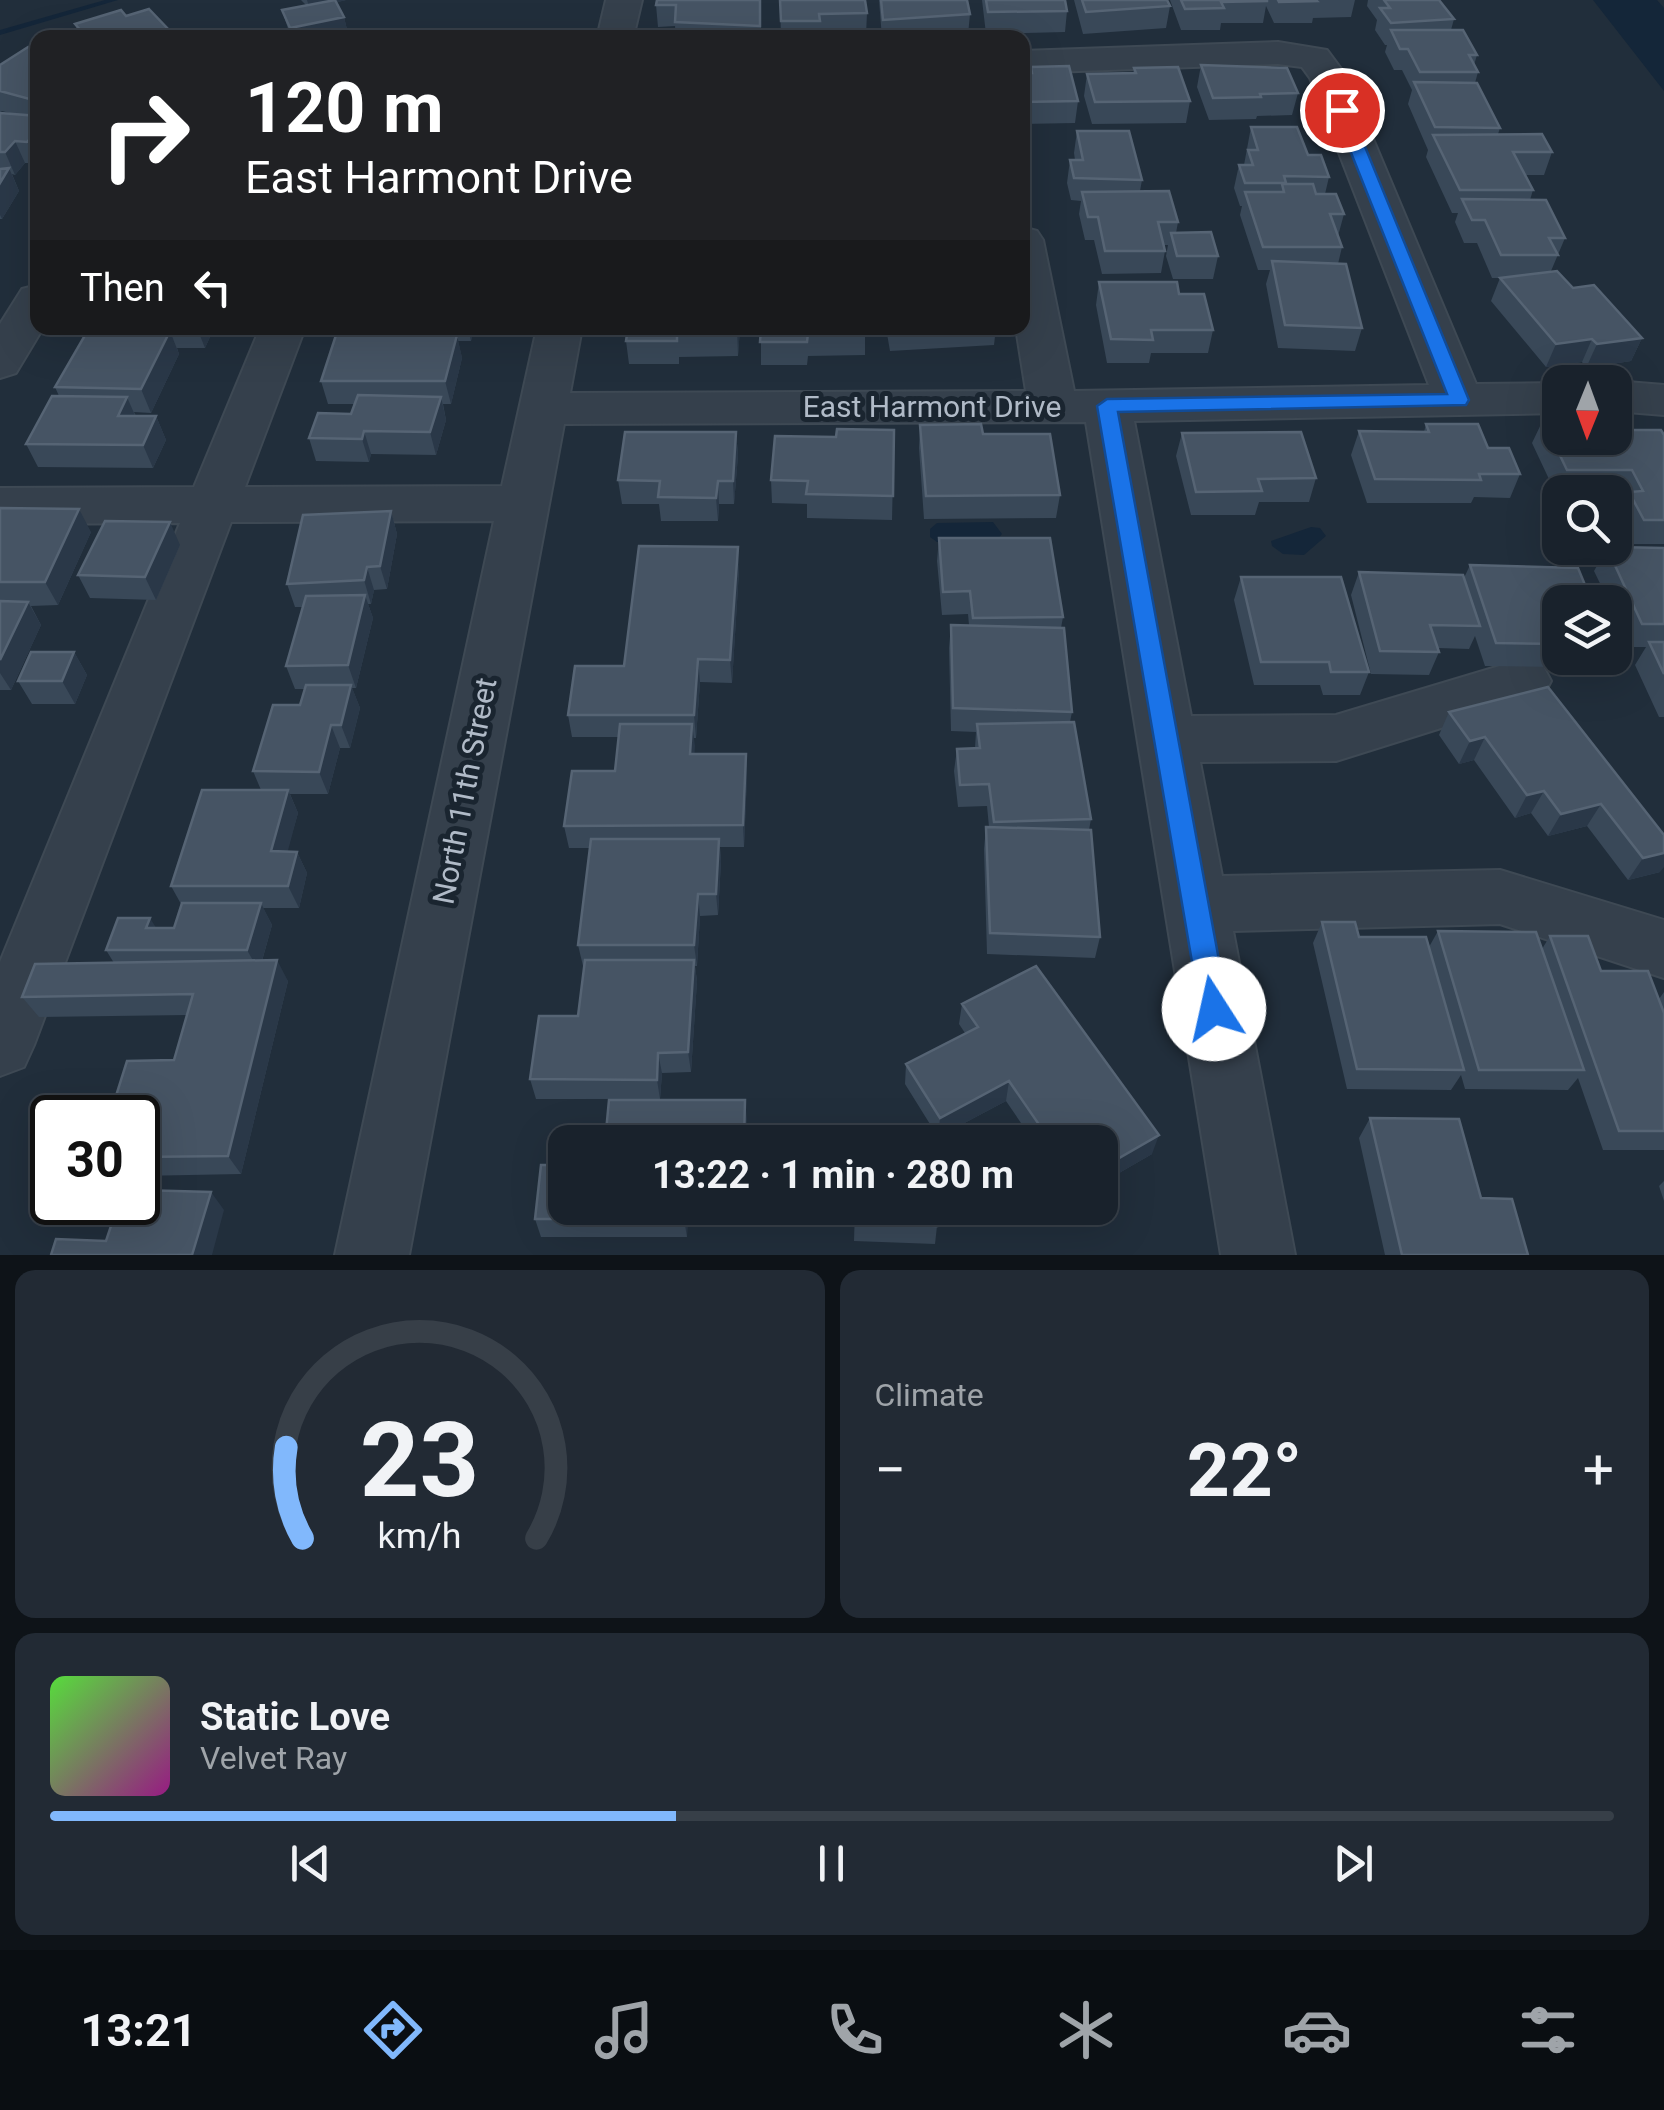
<!DOCTYPE html>
<html lang="en">
<head>
<meta charset="utf-8">
<style>
	:root { --surface:#19222c; --page:#222a34; --text:#f1f3f6; --muted:#9fa4a9; --line:#373f48; --accent:#81b8fc }
	body { margin:0; font-family:Roboto,sans-serif; background:var(--page); color:var(--text); height:100vh; display:flex; flex-direction:column; font-size:38px; white-space:nowrap }
	* { box-sizing:border-box; margin:0 }
	p { font-size:32px; color:var(--muted) }
	.icon { flex:none; width:55px; height:55px; fill:none; stroke:currentColor; stroke-width:2; stroke-linecap:round; stroke-linejoin:round }
	.map { position:relative; height:1255px; overflow:hidden }
	.drawer { display:flex; flex-direction:column; gap:15px; padding:15px; background:#0e1318; flex:1 }
	.drawer>* { flex:none }
	.banner { position:absolute; left:30px; top:30px; width:1000px; height:305px; border-radius:20px; box-shadow:0 10px 40px #0002,0 0 0 2px var(--line); background:#202124; color:#fff; overflow:hidden }
	.needle { width:65px; rotate:181deg }
	.buttons { position:absolute; left:1542px; top:365px; display:grid; gap:20px }
	.buttons a { display:grid; place-items:center; width:90px; height:90px; border-radius:20px; background:var(--surface); box-shadow:0 10px 40px #0002,0 0 0 2px var(--line); font-size:50px }
	.speed { position:absolute; left:30px; top:1095px; display:flex; gap:20px; font-size:50px; font-weight:700; text-align:center }
	.speed>* { display:grid; place-content:center; width:130px; height:130px; border-radius:50%; background:var(--surface); box-shadow:0 10px 40px #0002,0 0 0 2px var(--line); line-height:1 }
	.speed .limit { border:5px solid #111; border-radius:15px; background:#fff; color:#111 }
	.pin { position:absolute; display:grid; place-items:center; width:85px; height:85px; color:#fff; margin:-42px; border:5px solid #fff; border-radius:50%; box-shadow:0 2px 10px #0007 }
	.me { position:absolute; width:110px; margin:-55px; rotate:350deg; stroke-linejoin:round; filter:drop-shadow(0 0 8px #0008) }
	.turn { display:flex; align-items:center; gap:35px; height:210px; padding:0 50px; font-size:45px }
	.turn .icon { width:130px; height:130px; stroke-width:2.5 }
	.turn b { display:block; font-size:70px; line-height:85px }
	.then { display:flex; align-items:center; height:95px; padding:0 50px; background:#0003; gap:20px; font-size:38px }
	.big { font-size:75px; font-weight:700; line-height:1.1 }
	.drawer .card { flex:1; display:flex; flex-direction:column; justify-content:center; gap:15px; min-width:0; padding:0 35px; border-radius:20px; background:var(--page) }
	.drawer .dial { align-items:center; gap:0 }
	.dial svg { height:260px; overflow:visible; fill:none; stroke:var(--line); stroke-width:7; stroke-linecap:round; text-anchor:middle }
	.dial text { fill:var(--text); stroke:none }
	.song { display:flex; align-items:center; gap:30px }
	.cover { width:120px; height:120px; border-radius:15px; background:linear-gradient(135deg,hsl(110 70% 55%),hsl(310 70% 35%)) }
	.played { height:10px; border-radius:5px; background:linear-gradient(90deg,var(--accent) 40%,var(--line) 40%) }
	.keys { display:flex; justify-content:space-around; direction:ltr }
	.heat { display:flex; justify-content:space-between; align-items:center; font-size:55px; direction:ltr }
	.drawer .tiles { flex:1; display:grid; gap:15px; grid-template-columns:1fr 1fr }
	.card:last-child { grid-column:span 2 }
	.trip { position:absolute; left:548px; top:1125px; width:570px; height:100px; border-radius:20px; background:var(--surface); box-shadow:0 10px 40px #0002,0 0 0 2px var(--line); font-weight:700; line-height:100px; text-align:center }
	.menu { display:flex; height:160px; justify-content:space-around; align-items:center; background:#0a0e12; color:var(--muted) }
	.menu .icon { width:70px; height:70px }
	.menu .active { color:var(--accent) }
	.menu b { font-size:45px; color:var(--text) }
	.map>svg:first-child { display:block }
	.water { fill:#142639 }
	.lines { fill:none; stroke-linecap:round; stroke-linejoin:round }
	.stream { fill:#142639; fill-rule:evenodd }
	.minor-casing { stroke:#3e4954; stroke-width:4 }
	.minor { fill:#35404c; fill-rule:evenodd }
	.wall { fill:#394858 }
	.shaded-wall { fill:#2a3848 }
	.building { fill:#465464; stroke:#566474; stroke-width:2.5 }
	.route { fill:#1a73e8; stroke:#114b97; stroke-width:2.5 }
	.labels { text-anchor:middle; stroke-width:10; stroke-linejoin:round; paint-order:stroke }
	.street-label { font-size:30px; fill:#b0bac7; stroke:#1a2530 }
</style>
</head>
<body>
<div class="map">
<svg width="1664" height="1255" viewBox="0 0 1664 1255">
	<rect width="100%" height="100%" fill="#212e3b"/>
	<path class="water" d="M1593 0H1657L1664 8V91Z
		M993 522 1002 534 995 542H937L930 537V529L937 523Z
		M1311 527 1320 528 1326 536 1304 555 1283 554 1272 546 1271 541Z"/>
	<g class="lines">
		<path class="stream" d="M105 0H118L0 35V30Z"/>
		<g class="minor-casing">
			<path id="minor" d="M606 0H642L633 38H597Z
				M1278 42 1327 50 1347 77 1476 384 1560 383V413L1134 421 1191 716 1336 715 1523 659 1543 666 1551 681 1543 696 1336 761 1200 762 1222 876 1500 870 1664 920V978L1500 924 1233 931 1295 1255H1221L1086 422 564 424 409 1255H335L494 521 231 522 34 1045 24 1067 0 1076V962L180 523 0 524V488L194 487 260 328H305L245 487 502 486 537 328H582L570 393 1026 391 1016 328H1022V227L1037 231 1043 240 1074 391 1429 385 1310 78 1302 67 1278 64 1022 73V51Z
				M38 285V328H43L16 373 0 378V324L22 289Z
				M1615 381 1664 385V415L1615 411V382H1608Z"/>
		</g>
		<use href="#minor" class="minor"/>
	</g>
	<path class="wall" d="M301 0H346L337 2 344 17 349 38H291L282 10 306 5Z
		M761 0V38H676L675 26 658 27 656 5Z
		M780 0 867 13 866 35 781 38Z
		M879 0H967L970 14 968 35 935 38H882Z
		M982 0H1065L1067 11 1065 32 986 34Z
		M1074 0H1167L1170 6 1166 28 1083 34Z
		M1170 0H1355L1351 17 1313 18 1312 23H1274L1266 6 1263 23H1221L1220 30H1181Z
		M1368 0H1439L1454 19 1451 30 1477 55 1474 65 1478 72 1475 83 1500 128 1498 134 1552 152 1544 175H1525L1533 190 1530 200 1565 238 1551 271 1642 338 1631 361 1586 368 1582 362 1546 367 1491 301 1500 278H1503H1492L1477 243H1464L1455 222 1458 213H1452L1426 157 1428 150 1408 104 1412 90 1402 70H1394L1385 52 1387 45H1385L1375 30 1377 20 1367 6Z
		M126 16 170 38H80L75 24Z
		M38 50V163H25L15 175 12 174 19 191 2 219H0V113L13 114 2 111 0 112V65Z
		M1201 65 1298 93 1292 115 1257 116 1256 119 1209 120 1197 87Z
		M1031 67 1078 101 1075 123 1022 124V73H1030Z
		M1134 68 1190 101 1186 123 1092 124 1084 96 1087 74 1133 73Z
		M1251 127 1308 155 1329 177 1325 194 1344 214 1338 236 1342 247 1338 264 1362 328 1355 351 1278 348 1266 284 1270 270H1258L1240 215 1242 206H1240L1234 188 1239 165H1244Z
		M1077 131 1142 180 1140 191 1178 222 1176 233 1218 256 1213 279H1173L1166 256 1168 245H1164L1165 251 1161 273 1102 274 1094 240H1085L1079 214 1081 201 1071 200 1067 183 1070 160H1075L1074 153Z
		M1099 282 1179 294 1213 330 1208 353H1151L1149 363H1107L1096 305Z
		M83 328H214L205 348H177L179 354 151 413 134 412 136 416H156L166 440 153 468 38 467 26 444 59 396 55 387 86 333Z
		M418 328H474L471 341H458L462 358 451 404H443L446 420 436 455 371 454 369 462 316 461 309 438 351 414 355 404H328L321 381 420 335Z
		M628 328H740L738 356 679 357V364H629L626 341Z
		M761 328H865V355L808 356 807 365H761Z
		M886 328H996L994 345 890 351Z
		M1543 420 1560 438 1664 435V544H1631L1617 515 1624 502 1620 493 1556 494 1532 443Z
		M1426 424 1488 448 1520 474 1510 498 1474 497 1471 503H1367L1351 455 1359 431 1424 432Z
		M920 425 1060 495 1056 518 924 519 919 448Z
		M894 430 892 520 807 518V504L772 503 771 480 836 437Z
		M736 432 738 455 734 504H719L718 521H661L659 504H622L618 480Z
		M1182 433 1316 478 1309 502H1259L1255 515H1191L1176 456Z
		M0 508 91 532 58 605 31 606 41 625 11 690H0Z
		M391 511 397 534 387 589 374 590 371 604H368L373 618 356 688H352L360 708 350 748H340L328 794H290L298 813 287 851 297 852 307 873 299 908H263L272 925 262 961 288 981 241 1174 138 1176V1118L174 1060 187 1015 39 1017 22 997 114 963 106 950 156 928H174L181 904 171 886 261 790 253 771 300 705 305 689H295L286 666 303 607H295L287 584Z
		M939 538 1063 617 1061 628 1072 712 1070 722 1091 819 1089 830 1100 937 1095 958 987 954 984 849 986 827H989L987 806 958 807 954 771 957 749 975 748 976 732 951 731 949 648 951 625H969L968 614 942 615 937 561Z
		M180 545 156 600 90 598 78 575Z
		M1607 548H1664V717H1659L1635 665 1646 647H1629L1615 616V602H1609L1594 571Z
		M1470 565 1560 602V658H1611L1600 677 1560 676 1556 667 1485 666 1475 636 1469 649 1438 648 1439 652 1429 675 1371 674 1351 595 1359 572 1464 578Z
		M739 570 732 683 700 682 696 738H694V754H746L747 776 744 847H720L721 861 718 915 700 916 697 966H695L697 981 691 1072 662 1073 660 1099H536L530 1079 578 1016 584 966H583L578 945 590 848H569L564 826 615 771 619 737H572L568 715Z
		M1241 577 1369 672 1360 695H1323L1320 685H1254L1234 600Z
		M74 652 87 675 75 704H32L18 681Z
		M1548 687 1660 872 1628 880 1587 826 1548 836 1531 813 1515 818 1474 760 1459 764 1439 735 1449 712Z
		M1322 922 1359 937 1429 947 1438 931 1542 949 1550 936 1601 971 1659 999 1664 992V1150H1603L1578 1078 1568 1090 1465 1089 1461 1075 1451 1090 1347 1089 1313 943Z
		M962 1004 1152 1154 1100 1184V1142H1034L1006 1101 938 1137 905 1084 906 1064 965 1033 959 1024Z
		M1370 1118 1481 1198 1528 1255H1385L1359 1138Z
		M1664 1181V1201L1659 1186Z
		M565 1208H688L687 1237H541L535 1219Z
		M855 1208 937 1226 935 1244 854 1241Z"/>
	<path class="shaded-wall" d="M307 0H346L310 10Z
		M344 17 349 38H293L290 28Z
		M167 28 170 38H135Z
		M38 130V163L37 164 27 142Z
		M15 141 25 163 15 175 5 152Z
		M9 168 19 191 2 219 0 215V183Z
		M197 328H214L205 348Z
		M468 328H474L471 341Z
		M737 328H740L738 356Z
		M170 331 179 354 151 413 141 389Z
		M457 335 462 358 451 404 445 381Z
		M1642 338 1631 361 1586 368 1597 344Z
		M1592 339 1582 362 1546 367 1556 344Z
		M127 397 137 420 118 416Z
		M441 397 446 420 436 455 430 432Z
		M156 416 166 440 153 468 143 445Z
		M364 431 371 454 369 462 362 439Z
		M736 432 738 455 734 504 733 481Z
		M718 481 719 504 718 521 716 498Z
		M79 509 91 532 58 605 45 582Z
		M391 511 397 534 387 589 380 566Z
		M170 522 180 545 156 600 145 577Z
		M738 547 739 570 732 683 730 660Z
		M367 567 374 590 371 604 364 580Z
		M365 595 373 618 356 688 348 665Z
		M28 602 41 625 11 690 0 673V660Z
		M74 652 87 675 75 704 62 681Z
		M698 659 700 682 696 738 694 715Z
		M351 685 360 708 350 748 341 725Z
		M692 724 695 746 693 777 690 754Z
		M331 725 340 748 328 794 319 772Z
		M1485 737 1474 760 1459 764 1470 741Z
		M746 754 747 776 744 847 743 825Z
		M288 790 298 813 282 873 271 851Z
		M1544 791 1531 813 1515 818 1527 795Z
		M1601 804 1587 826 1548 836 1561 814Z
		M719 839 721 861 718 915 716 894Z
		M297 852 307 873 299 908 288 886Z
		M1664 853V867L1660 872 1628 880 1643 858Z
		M698 894 700 916 697 966 694 945Z
		M261 903 272 925 259 971 247 950Z
		M150 918 163 939 146 928Z
		M277 960 288 981 241 1174 228 1156Z
		M694 960 697 981 691 1072 688 1052Z
		M658 1053 662 1073 660 1099 657 1080Z
		M1009 1081 1006 1101 938 1137 940 1118Z
		M745 1100 747 1119 746 1142H744Z
		M1159 1135 1152 1154 1100 1184V1169Z
		M211 1192 224 1210 212 1255H192Z
		M684 1208H688L687 1237 684 1219Z"/>
	<path class="building" d="M335 0 344 17 290 28 282 10Z
		M657 0H760V26L675 22 676 5H656Z
		M780 0H865L867 13 819 14 820 21H781Z
		M881 0H967L970 14 883 20Z
		M986 0H1065L1067 11 988 12Z
		M1082 0H1167L1170 6 1086 12Z
		M1181 0H1267V1L1221 2 1224 8 1185 9Z
		M1278 0H1316L1317 1 1279 2Z
		M1384 0H1439L1454 19 1391 23 1380 8H1390Z
		M149 9 167 28 135 38H87L75 24 121 10 126 16Z
		M1391 30H1463L1477 55H1469L1478 72H1420L1408 49H1400Z
		M28 47 38 50V97L33 100 0 91V65Z
		M1201 65 1287 68 1298 93 1260 94 1261 97 1213 98Z
		M1069 66 1078 101 1022 102V73H1032L1031 67Z
		M1178 67 1190 101 1095 102 1087 74 1136 73 1134 68Z
		M1414 82 1477 83 1500 128 1435 127Z
		M0 113 38 116V130L27 142 15 141 5 152H0Z
		M1251 127H1297L1308 155H1321L1329 177 1284 176 1286 183H1245L1239 165H1253L1248 150H1258Z
		M1077 131H1129L1142 180 1074 178 1070 160H1083Z
		M1542 134 1552 152H1513L1533 190H1460L1433 135Z
		M9 168 0 183V169Z
		M1282 184H1313L1316 194H1336L1344 214H1330L1342 247H1263L1245 192H1284Z
		M1169 191 1178 222H1158L1165 251H1105L1098 217H1088L1082 192Z
		M1462 199 1546 200 1565 238H1549L1558 255H1501L1485 220H1472Z
		M1211 232 1218 256H1177L1171 233Z
		M1272 261 1346 264 1362 328 1285 325Z
		M1557 271 1573 288 1594 285 1642 338 1597 344 1592 339 1556 344 1500 278Z
		M1099 282H1177L1179 294H1204L1213 330H1151L1153 340 1111 339Z
		M628 328H737V333L677 334V341H626Z
		M761 328H865V332L808 333 807 342H760Z
		M88 330 170 331 141 389 55 387Z
		M336 335H457L445 381H321Z
		M358 395 441 397 430 432 364 431 362 439 309 438 318 413 351 414Z
		M52 396 127 397 118 416H156L143 445 26 444Z
		M1543 420H1560V438H1615V430H1661L1664 435V520H1644L1629 492 1643 491 1632 470H1567Z
		M981 424 983 434H1050L1060 495 926 496 920 425Z
		M1426 424H1478L1488 448H1509L1520 474H1479L1481 480 1375 479 1359 431 1429 432Z
		M837 429 894 430 893 496 806 494 808 481 771 480 775 436 836 437Z
		M625 432H736L733 481H718L716 498 658 497 660 481 618 480Z
		M1301 432 1316 478 1258 479 1262 491 1196 492 1182 433Z
		M0 508 79 509 45 582H0Z
		M391 511 380 566 367 567 364 580 287 584 303 515Z
		M105 521 170 522 145 577 78 575Z
		M939 538H1050L1063 617 973 618 970 591 943 592Z
		M639 546 738 547 730 660 698 659 694 715H568L575 666H624Z
		M1615 547 1664 548V624H1642L1607 548Z
		M1470 565 1578 568 1592 602H1560V644L1496 643Z
		M1359 572 1463 575 1480 626 1430 625 1439 652 1380 651Z
		M1241 577H1341L1369 672H1331L1329 662H1261Z
		M365 595 348 665 286 666 306 596Z
		M0 601 28 602 0 660Z
		M951 625 1064 628 1072 712 953 708Z
		M1649 642H1664V674Z
		M31 652H74L62 681H18Z
		M306 685H351L341 725H331L319 772 253 771 273 705H300Z
		M1548 687 1664 835V853L1643 858 1601 804 1561 814 1544 791 1527 795 1485 737 1470 741 1449 712Z
		M1074 722 1091 819 994 822 989 784 960 785 957 749 980 748 977 724Z
		M620 724H692L690 754H746L743 825 564 826 572 771H615Z
		M202 790H288L271 851 297 852 288 886H171Z
		M986 827 1091 830 1100 937 990 933Z
		M591 839H719L716 894H698L694 945H578Z
		M182 903H261L247 950H106L118 918H150L146 928H174Z
		M1322 922H1355L1359 937H1426L1464 1070 1357 1069Z
		M1438 931 1536 932 1584 1070H1479Z
		M1550 936H1588L1601 971H1648L1664 1013V1131H1619Z
		M277 960 228 1156 138 1157V1118H109L127 1061 174 1060 193 994 22 997 35 964Z
		M585 960H694L688 1052 658 1053 657 1080 530 1079 539 1016H578Z
		M1036 966 1159 1135 1100 1169V1142H1051L1009 1081 940 1118 906 1064 978 1027 962 1004Z
		M609 1100H745L744 1142H605Z
		M1370 1118 1459 1119 1481 1198 1512 1199 1528 1255H1402Z
		M541 1165H565V1208H684V1219H535Z
		M138 1190 211 1192 192 1255H51L56 1239 106 1241 119 1202H138Z
		M855 1208H937V1226L855 1223Z"/>
	<path class="route" d="M1336 107 1350 110 1469 400 1466 405 1118 412 1228 1009 1224 1018 1214 1022 1204 1018 1200 1009 1097 406 1107 399 1447 394 1334 110Z"/>
	<g class="labels">
		<g class="street-label">
			<text x="932" y="417">East Harmont Drive</text>
			<text transform="translate(465 791) rotate(-79)" y="10">North 11th Street</text>
		</g>
	</g>
</svg>
<div class="buttons">
<a><svg class="needle" viewBox="-14 -14 28 28"><path d="M0-13l5 13h-10z" fill="#e53935"/><path d="M0 13l5-13h-10z" fill="#9fa4a9"/></svg></a>
<a><svg class="icon" aria-label="search" viewBox="0 0 24 24"><circle cx="10" cy="10" r="6"/><path d="M15 15l6 6"/></svg></a>
<a><svg class="icon" aria-label="layers" viewBox="0 0 24 24"><path d="M12 4l9 5-9 5-9-5zM3 14l9 5 9-5"/></svg></a>
</div>
<div class="speed"><div class="limit">30</div></div>
<div class="pin" style="left:1342px;top:110px;background:#d93025"><svg class="icon" aria-label="arrive" viewBox="0 0 24 24"><path d="M6 21V4h12l-3 4 3 4H6"/></svg></div>
<svg class="me" style="left:1214px;top:1009px" viewBox="-20 -20 40 40"><circle r="19" fill="#fff"/><path d="M0-13L10 11 0 6-10 11z" fill="#1a73e8"/></svg>
<div class="trip">13:22 · 1 min · 280 m</div>
<div class="banner">
<div class="turn"><svg class="icon" aria-label="right" viewBox="0 0 24 24"><path d="M7 20v-9h11M14 6l5 5-5 5"/></svg><div><b>120 m</b>East Harmont Drive</div></div>
<div class="then">Then<svg class="icon" aria-label="left" viewBox="0 0 24 24"><path d="M17 20v-9H6M10 6l-5 5 5 5"/></svg></div>
</div>
</div>
<section class="drawer">
<div class="tiles">
<div class="card dial"><svg viewBox="0 0 100 80">
<path d="M14 69A42 42 0 1 1 86 69"/>
<path d="M14 69A42 42 0 0 1 9 41" stroke="#81b8fc"/>
<text x="50" y="56" font-size="32" font-weight="700">23</text>
<text x="50" y="72" font-size="11">km/h</text>
</svg></div>
<div class="card"><p>Climate</p>
<div class="heat"><a>−</a><b class="big">22°</b><a>+</a></div>
</div>
<div class="card">
<div class="song"><i class="cover"></i><div><b>Static Love</b><p>Velvet Ray</p></div></div>
<div class="played"></div>
<div class="keys"><svg class="icon" aria-label="previous" viewBox="0 0 24 24"><path d="M18 5L8 12l10 7zM5 5v14"/></svg><svg class="icon" aria-label="pause" viewBox="0 0 24 24"><path d="M8 5v14M16 5v14"/></svg><svg class="icon" aria-label="next" viewBox="0 0 24 24"><path d="M6 5l10 7-10 7zM19 5v14"/></svg></div>
</div>
</div>
</section>
<nav class="menu">
<b>13:21</b>
<svg class="icon active" aria-label="directions" viewBox="0 0 24 24"><path d="M12 3l9 9-9 9-9-9zM9 14v-3h6M13 9l2 2-2 2"/></svg>
<svg class="icon" aria-label="music" viewBox="0 0 24 24"><path d="M9 18V5l10-2v13"/><circle cx="6" cy="18" r="3"/><circle cx="16" cy="16" r="3"/></svg>
<svg class="icon" aria-label="phone" viewBox="0 0 24 24"><path d="M5 4h4l2 5-3 2q2 4 5 5l2-3 5 2v4C11 20 4 13 5 4z"/></svg>
<svg class="icon" aria-label="climate" viewBox="0 0 24 24"><path d="M12 3v18M4 7l16 10M4 17L20 7"/></svg>
<svg class="icon" aria-label="car" viewBox="0 0 24 24"><path d="M5 17H2v-5l4-1 3-4h7l3 4 3 1v5h-3M9 17h6M6 11h13"/><circle cx="7" cy="17" r="2"/><circle cx="17" cy="17" r="2"/></svg>
<svg class="icon" aria-label="filters" viewBox="0 0 24 24"><path d="M4 7h16M4 17h16"/><circle cx="9" cy="7" r="2"/><circle cx="15" cy="17" r="2"/></svg>
</nav>
</body>
</html>
